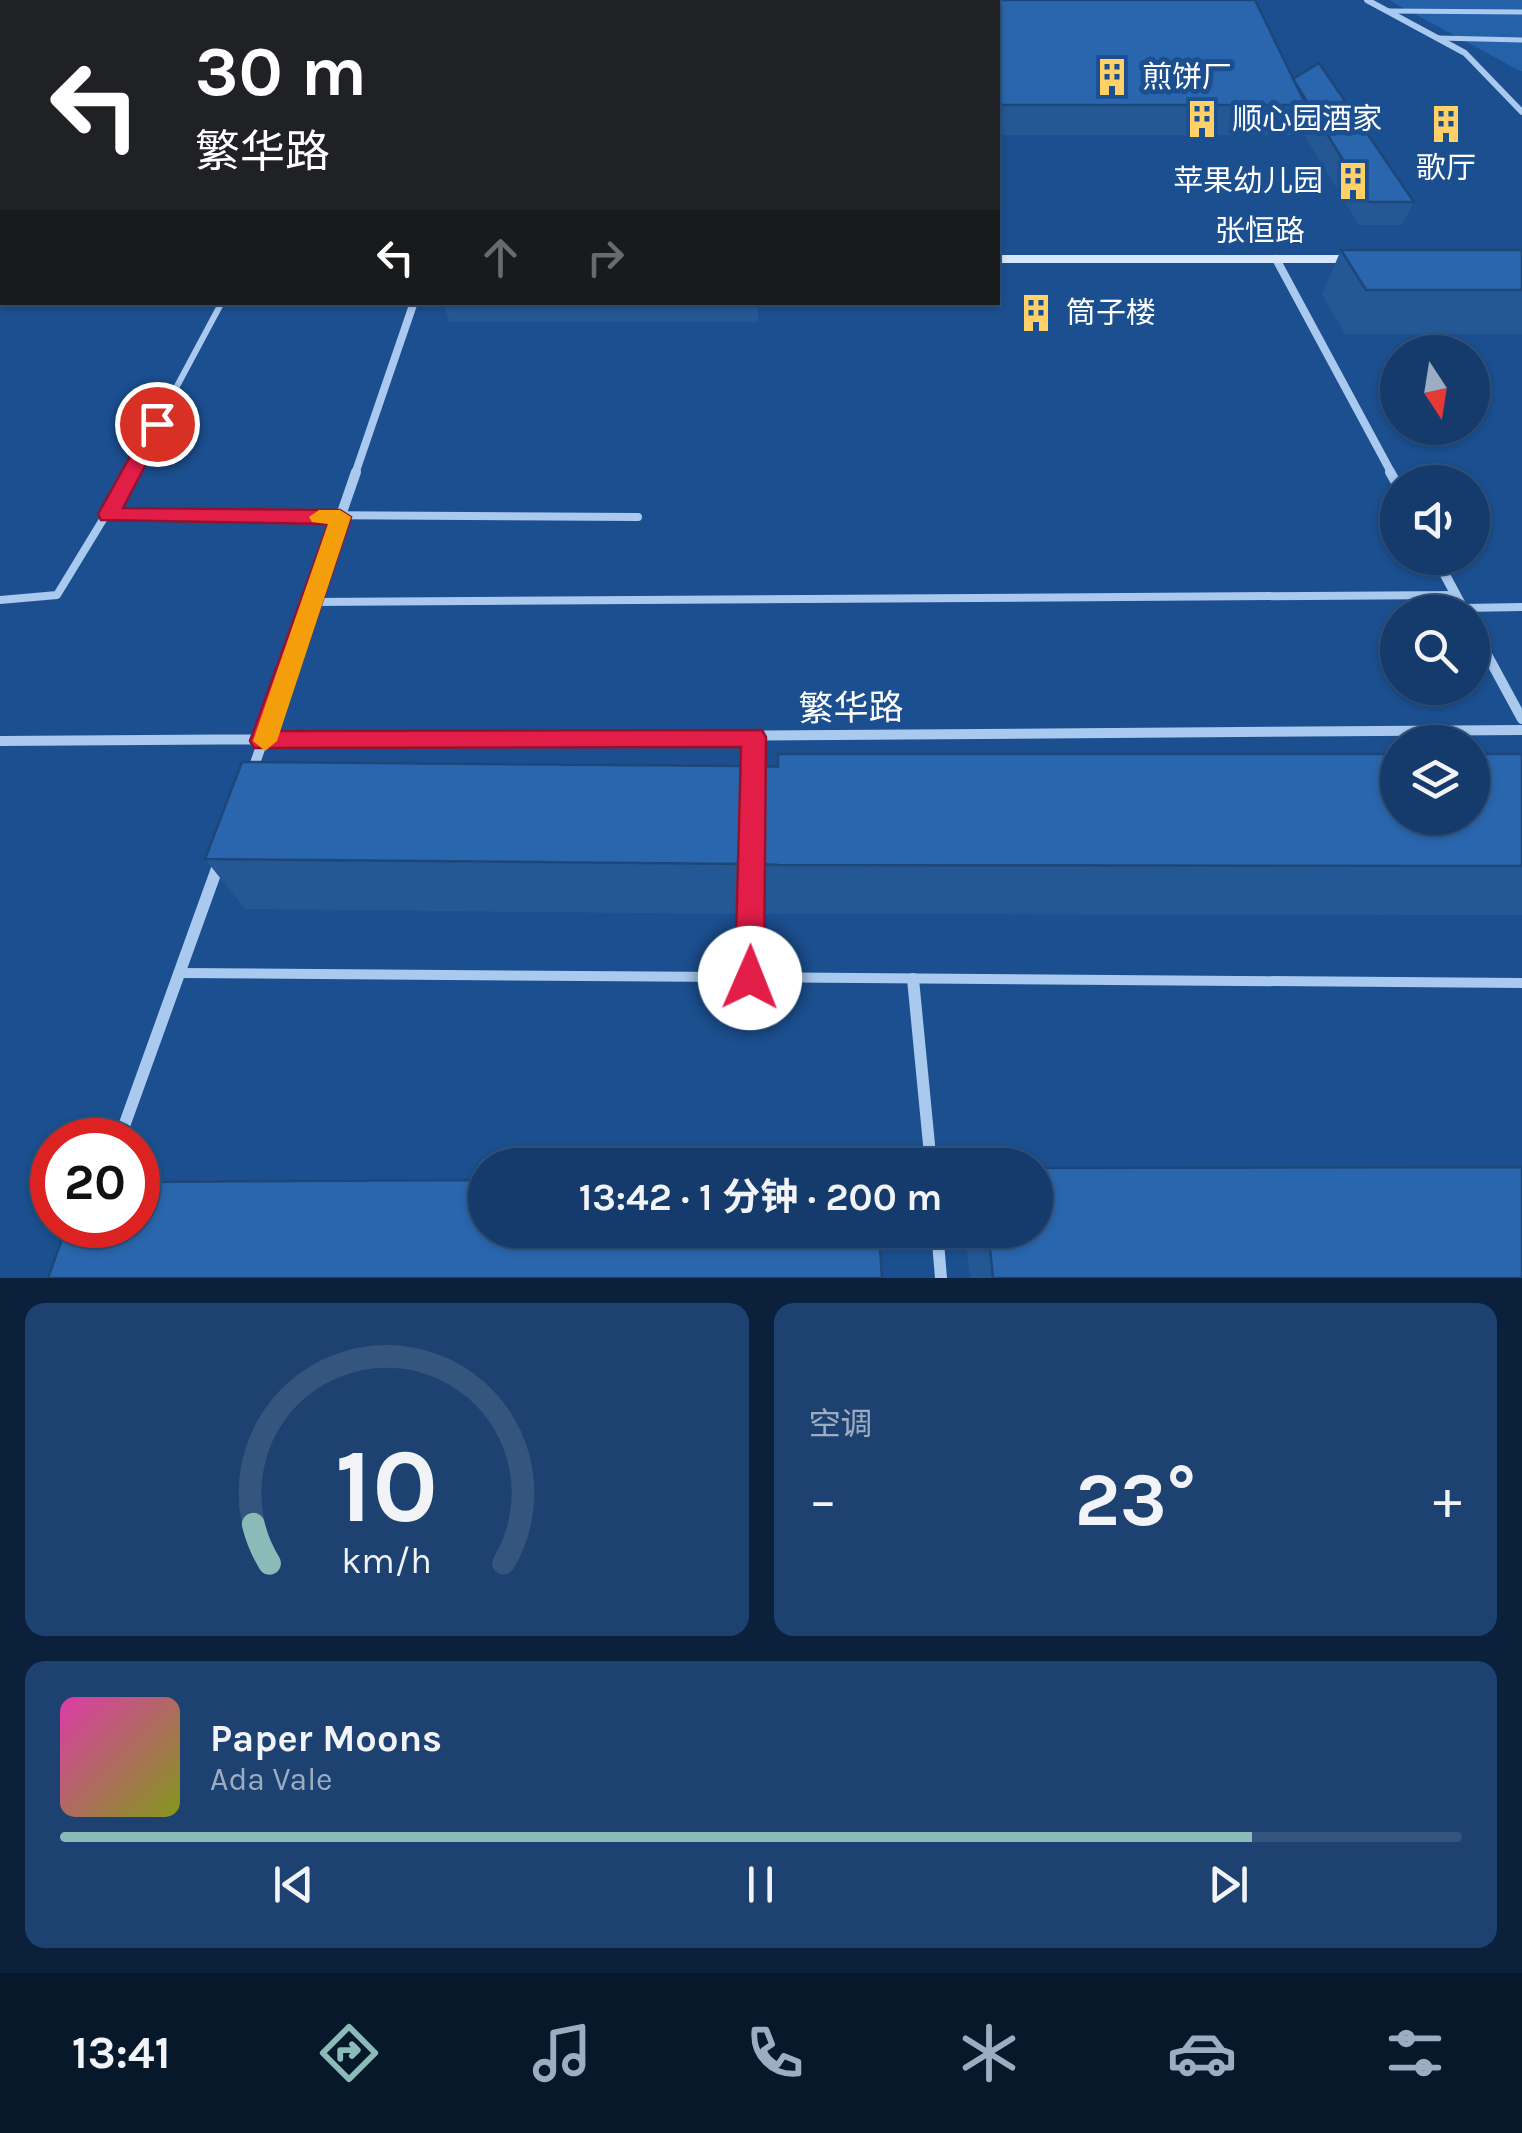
<!DOCTYPE html>
<html lang="zh">
<head>
<meta charset="utf-8">
<style>
	:root { --surface:#143b6b; --page:#1d4271; --text:#f1f3f6; --muted:#9dadc1; --line:#33557e; --accent:#8bbbb9 }
	body { margin:0; font-family:Karla,"Noto Sans SC",sans-serif; background:var(--page); color:var(--text); height:100vh; display:flex; flex-direction:column; font-size:38px; white-space:nowrap }
	* { box-sizing:border-box; margin:0 }
	p { font-size:32px; color:var(--muted) }
	.icon { flex:none; width:55px; height:55px; fill:none; stroke:currentColor; stroke-width:2; stroke-linecap:round; stroke-linejoin:round }
	.map { position:relative; height:1278px; overflow:hidden }
	.sheet { display:flex; flex-direction:column; gap:25px; padding:25px; background:#0b203b; flex:1 }
	.sheet>* { flex:none }
	.top-card { position:absolute; left:0px; top:0px; width:1000px; height:305px; box-shadow:0 2px 8px #0004,0 0 0 2px var(--line); background:#202124; color:#fff; overflow:hidden }
	.needle { width:65px; rotate:168deg }
	.tools { position:absolute; left:1380px; top:335px; display:grid; gap:20px }
	.tools a { display:grid; place-items:center; width:110px; height:110px; border-radius:50%; background:var(--surface); box-shadow:0 2px 8px #0004,0 0 0 2px var(--line); font-size:50px }
	.speed { position:absolute; left:30px; top:1118px; display:flex; gap:20px; font-size:50px; font-weight:700; text-align:center }
	.speed>* { display:grid; place-content:center; width:130px; height:130px; border-radius:50%; background:var(--surface); box-shadow:0 2px 8px #0004,0 0 0 2px var(--line); line-height:1 }
	.speed .limit { border:15px solid #d22; background:#fff; color:#111 }
	.pin { position:absolute; display:grid; place-items:center; width:85px; height:85px; color:#fff; margin:-42px; border:5px solid #fff; border-radius:50%; box-shadow:0 2px 10px #0007 }
	.me { position:absolute; width:110px; margin:-55px; rotate:1deg; stroke-linejoin:round; filter:drop-shadow(0 0 8px #0008) }
	.turn { display:flex; align-items:center; gap:35px; height:210px; padding:0 30px; font-size:45px }
	.turn .icon { width:130px; height:130px; stroke-width:2.5 }
	.turn b { display:block; font-size:70px; line-height:85px }
	.lanes { display:flex; align-items:center; height:95px; padding:0 30px; background:#0003; justify-content:center; gap:50px; direction:ltr }
	.lanes .off { opacity:.35 }
	.big { font-size:75px; font-weight:700; line-height:1.1 }
	.sheet .tile { flex:1; display:flex; flex-direction:column; justify-content:center; gap:15px; min-width:0; padding:0 35px; border-radius:20px; background:var(--page) }
	.sheet .dial { align-items:center; gap:0 }
	.dial svg { height:260px; overflow:visible; fill:none; stroke:var(--line); stroke-width:7; stroke-linecap:round; text-anchor:middle }
	.dial text { fill:var(--text); stroke:none }
	.song { display:flex; align-items:center; gap:30px }
	.cover { width:120px; height:120px; border-radius:15px; background:linear-gradient(135deg,hsl(320 70% 55%),hsl(70 70% 35%)) }
	.played { height:10px; border-radius:5px; background:linear-gradient(90deg,var(--accent) 85%,var(--line) 85%) }
	.keys { display:flex; justify-content:space-around; direction:ltr }
	.heat { display:flex; justify-content:space-between; align-items:center; font-size:55px; direction:ltr }
	.sheet .tiles { flex:1; display:grid; gap:25px; grid-template-columns:1fr 1fr }
	.tile:last-child { grid-column:span 2 }
	.trip { position:absolute; left:468px; top:1148px; width:585px; height:100px; border-radius:50px; background:var(--surface); box-shadow:0 2px 8px #0004,0 0 0 2px var(--line); font-weight:700; line-height:100px; text-align:center }
	.menu { display:flex; height:160px; justify-content:space-around; align-items:center; background:#08182b; color:var(--muted) }
	.menu .icon { width:70px; height:70px }
	.menu .current { color:var(--accent) }
	.menu b { font-size:45px; color:var(--text) }
	.map>svg:first-child { display:block }
	.green { fill:#2461a8 }
	.lines { fill:none; stroke-linecap:round; stroke-linejoin:round }
	.lane-far3 { stroke:#a9c9ee; stroke-width:5 }
	.lane-far2 { stroke:#a9c9ee; stroke-width:6 }
	.lane-far1 { stroke:#a9c9ee; stroke-width:8 }
	.lane { stroke:#a9c9ee; stroke-width:10 }
	.street-far3 { stroke:#a9c9ee; stroke-width:6 }
	.street-far2 { stroke:#a9c9ee; stroke-width:8 }
	.street-far1 { stroke:#a9c9ee; stroke-width:10 }
	.street { stroke:#a9c9ee; stroke-width:12 }
	.secondary { fill:#d6e6fa; fill-rule:evenodd }
	.wall { fill:#245895 }
	.shaded-wall { fill:#1d4779 }
	.building { fill:#2a66ad; stroke:#1d4779; stroke-width:2.5 }
	.route { fill:#e11d48; stroke:#92132f; stroke-width:2.5 }
	.slow { fill:#f59e0b }
	.labels { text-anchor:middle; stroke-width:10; stroke-linejoin:round; paint-order:stroke }
	.far-poi-label { font-size:30px; fill:#fff; stroke:#1b4f8f; text-anchor:start }
	.far-street-label { font-size:30px; fill:#fff; stroke:#1b4f8f }
	.street-label { font-size:35px; fill:#fff; stroke:#1b4f8f }
</style>
</head>
<body>
<div class="map">
<svg width="1522" height="1278" viewBox="0 0 1522 1278">
	<rect width="100%" height="100%" fill="#1b4f8f"/>
	<path class="green" d="M1389 0H1522V71H1520Z"/>
	<g class="lines">
		<path class="lane-far3" d="M1388 11 1522 12
			M1438 38 1522 40"/>
		<path class="lane-far2" d="M130 474 222 302"/>
		<path class="lane-far1" d="M109 514 638 517
			M0 600 57 595 132 472
			M311 602 1456 595
			M1462 608 1522 607
			M752 823 754 737"/>
		<path class="lane" d="M179 973 1522 983
			M749 978 752 821"/>
		<path class="street-far3" d="M1367 0 1465 53 1522 112"/>
		<path class="street-far2" d="M1276 259 1392 474
			M355 474 414 302"/>
		<path class="street-far1" d="M1390 472 1398 486
			M1436 558 1465 612
			M1472 627 1522 719
			M0 741 1522 730
			M252 772 356 472"/>
		<path class="street" d="M913 979 931 1165
			M119 1140 219 863
			M937 1230 941 1278"/>
		<path class="secondary" d="M998 255H1365L1372 259 1365 263H998Z
			M0 259H2V267H0Z"/>
	</g>
	<path class="wall" d="M960 0H1255L1293 79 1414 202 1402 225H1359L1298 125 1294 135H998V2H961Z
		M1341 250H1522V334H1345L1322 294Z
		M444 302H758V322H449Z
		M1522 754V915L759 914V864Z
		M742 766 743 820 741 914 245 909 205 859Z
		M965 1230H1035L1522 1278H970Z"/>
	<path class="shaded-wall" d="M742 766 743 820 741 914 740 864Z"/>
	<path class="building" d="M976 0H1255L1306 105H998V2H978Z
		M1319 63 1414 202H1369L1293 79Z
		M1341 250H1522V290H1366Z
		M778 754H1398V818H1472V754H1522V866L779 865 759 864 760 766 778 767Z
		M242 762 742 766 740 864 205 859Z
		M1522 1167V1278H993L988 1230H1035V1168Z
		M485 1180V1230H879L882 1278H48L67 1225H138V1182Z"/>
	<path class="route" d="M157 418 167 424 123 508 340 510 351 517 278 731 762 730 766 737 764 978 760 988 750 992 739 988 735 978 741 747 254 748 250 741 328 524 101 520 98 514 148 424Z"/>
	<path class="slow" d="M340 510 351 517 277 741 265 751 253 741 328 524 312 522 309 517 319 510Z"/>
	<defs>
		<g id="building-bare" transform="scale(3)"><path d="M-4-6H4V6H1V3H-1V6H-4ZM-2.5-4.3h1.7v1.8h-1.7ZM.8-4.3h1.7v1.8H.8ZM-2.5-1h1.7V.8h-1.7ZM.8-1h1.7V.8H.8Z" fill="#ffd166" stroke="#1b4f8f" stroke-width="2.5" paint-order="stroke"/></g>
	</defs>
	<g fill-rule="evenodd">
		<use href="#building-bare" x="1112" y="77"/>
		<use href="#building-bare" x="1202" y="119"/>
		<use href="#building-bare" x="1446" y="124"/>
		<use href="#building-bare" x="1353" y="181"/>
		<use href="#building-bare" x="1036" y="313"/>
	</g>
	<g class="labels">
		<g class="far-poi-label">
			<text x="1142" y="87">煎饼厂</text>
			<text x="1232" y="129">顺心园酒家</text>
			<text x="1446" y="178" text-anchor="middle">歌厅</text>
			<text x="1323" y="191" text-anchor="end">苹果幼儿园</text>
			<text x="1066" y="323">筒子楼</text>
		</g>
		<g class="far-street-label">
			<text x="1260" y="241">张恒路</text>
		</g>
		<g class="street-label">
			<text transform="translate(851 708) rotate(-1)" y="12">繁华路</text>
		</g>
	</g>
</svg>
<div class="tools">
<a><svg class="needle" viewBox="-14 -14 28 28"><path d="M0-13l5 13h-10z" fill="#e53935"/><path d="M0 13l5-13h-10z" fill="#9dadc1"/></svg></a>
<a><svg class="icon" aria-label="sound" viewBox="0 0 24 24"><path d="M4 9h4l5-4v14l-5-4H4zM17 9q2 3 0 6"/></svg></a>
<a><svg class="icon" aria-label="search" viewBox="0 0 24 24"><circle cx="10" cy="10" r="6"/><path d="M15 15l6 6"/></svg></a>
<a><svg class="icon" aria-label="layers" viewBox="0 0 24 24"><path d="M12 4l9 5-9 5-9-5zM3 14l9 5 9-5"/></svg></a>
</div>
<div class="speed"><div class="limit">20</div></div>
<div class="pin" style="left:157px;top:424px;background:#d93025"><svg class="icon" aria-label="arrive" viewBox="0 0 24 24"><path d="M6 21V4h12l-3 4 3 4H6"/></svg></div>
<svg class="me" style="left:750px;top:978px" viewBox="-20 -20 40 40"><circle r="19" fill="#fff"/><path d="M0-13L10 11 0 6-10 11z" fill="#e11d48"/></svg>
<div class="trip">13:42 · 1 分钟 · 200 m</div>
<div class="top-card">
<div class="turn"><svg class="icon" aria-label="left" viewBox="0 0 24 24"><path d="M17 20v-9H6M10 6l-5 5 5 5"/></svg><div><b>30 m</b>繁华路</div></div>
<div class="lanes"><svg class="icon" aria-label="left" viewBox="0 0 24 24"><path d="M17 20v-9H6M10 6l-5 5 5 5"/></svg><svg class="icon off" aria-label="ahead" viewBox="0 0 24 24"><path d="M12 20V5M6 11l6-6 6 6"/></svg><svg class="icon off" aria-label="right" viewBox="0 0 24 24"><path d="M7 20v-9h11M14 6l5 5-5 5"/></svg></div>
</div>
</div>
<section class="sheet">
<div class="tiles">
<div class="tile dial"><svg viewBox="0 0 100 80">
<path d="M14 69A42 42 0 1 1 86 69"/>
<path d="M14 69A42 42 0 0 1 9 57" stroke="#8bbbb9"/>
<text x="50" y="56" font-size="32" font-weight="700">10</text>
<text x="50" y="72" font-size="11">km/h</text>
</svg></div>
<div class="tile"><p>空调</p>
<div class="heat"><a>−</a><b class="big">23°</b><a>+</a></div>
</div>
<div class="tile">
<div class="song"><i class="cover"></i><div><b>Paper Moons</b><p>Ada Vale</p></div></div>
<div class="played"></div>
<div class="keys"><svg class="icon" aria-label="previous" viewBox="0 0 24 24"><path d="M18 5L8 12l10 7zM5 5v14"/></svg><svg class="icon" aria-label="pause" viewBox="0 0 24 24"><path d="M8 5v14M16 5v14"/></svg><svg class="icon" aria-label="next" viewBox="0 0 24 24"><path d="M6 5l10 7-10 7zM19 5v14"/></svg></div>
</div>
</div>
</section>
<nav class="menu">
<b>13:41</b>
<svg class="icon current" aria-label="directions" viewBox="0 0 24 24"><path d="M12 3l9 9-9 9-9-9zM9 14v-3h6M13 9l2 2-2 2"/></svg>
<svg class="icon" aria-label="music" viewBox="0 0 24 24"><path d="M9 18V5l10-2v13"/><circle cx="6" cy="18" r="3"/><circle cx="16" cy="16" r="3"/></svg>
<svg class="icon" aria-label="phone" viewBox="0 0 24 24"><path d="M5 4h4l2 5-3 2q2 4 5 5l2-3 5 2v4C11 20 4 13 5 4z"/></svg>
<svg class="icon" aria-label="climate" viewBox="0 0 24 24"><path d="M12 3v18M4 7l16 10M4 17L20 7"/></svg>
<svg class="icon" aria-label="car" viewBox="0 0 24 24"><path d="M5 17H2v-5l4-1 3-4h7l3 4 3 1v5h-3M9 17h6M6 11h13"/><circle cx="7" cy="17" r="2"/><circle cx="17" cy="17" r="2"/></svg>
<svg class="icon" aria-label="filters" viewBox="0 0 24 24"><path d="M4 7h16M4 17h16"/><circle cx="9" cy="7" r="2"/><circle cx="15" cy="17" r="2"/></svg>
</nav>
</body>
</html>
